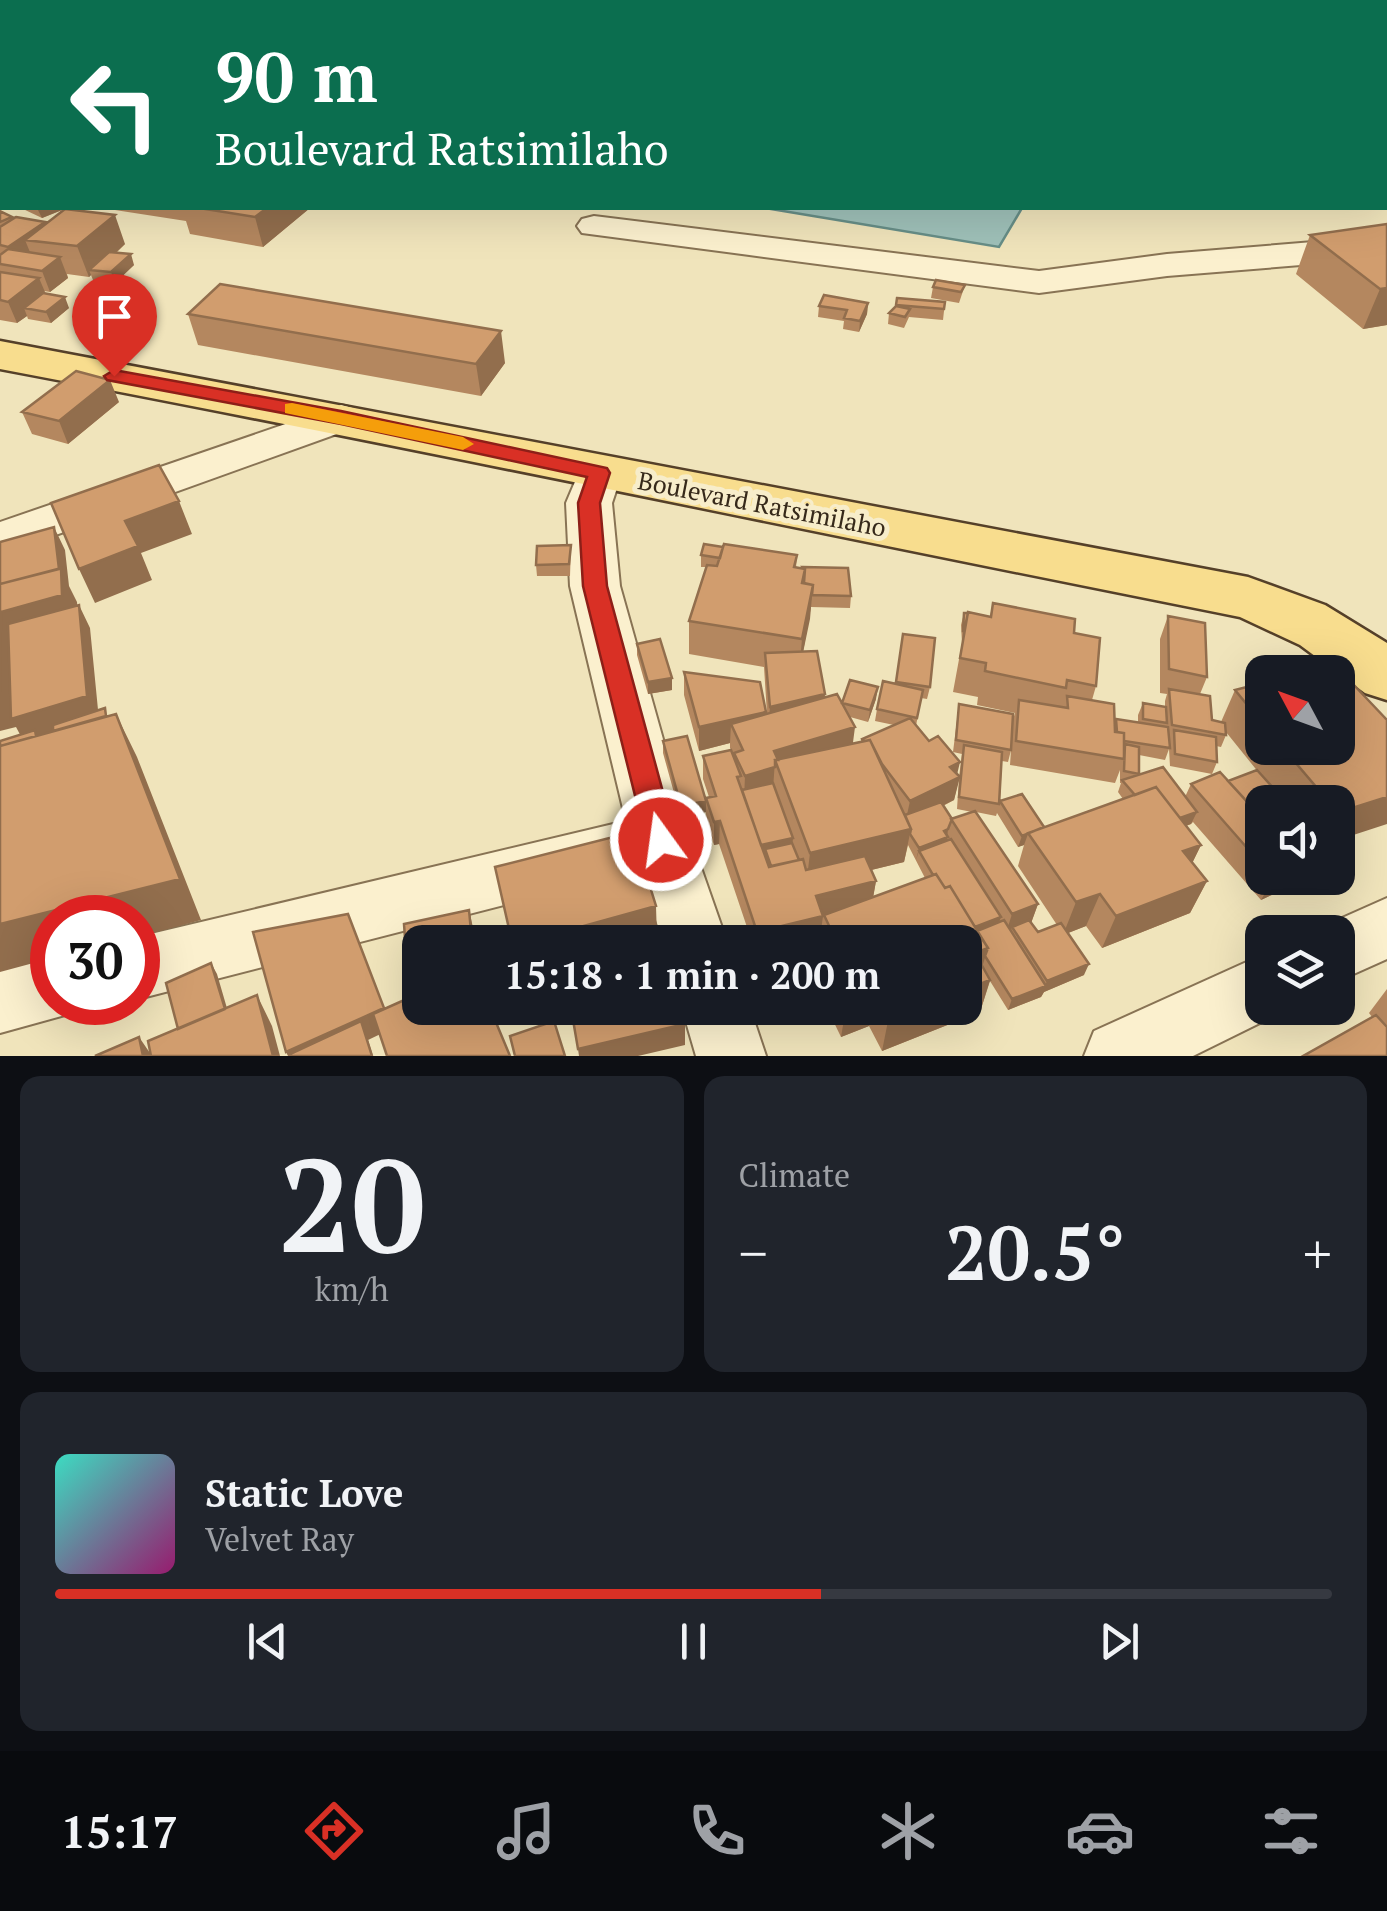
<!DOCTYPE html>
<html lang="en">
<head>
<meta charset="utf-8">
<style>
	:root { --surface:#171b24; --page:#20242c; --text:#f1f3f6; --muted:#9ea1a6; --line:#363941; --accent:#d93025 }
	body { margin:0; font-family:"PT Serif",serif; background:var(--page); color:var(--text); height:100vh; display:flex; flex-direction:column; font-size:38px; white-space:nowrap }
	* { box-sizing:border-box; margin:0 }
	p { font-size:32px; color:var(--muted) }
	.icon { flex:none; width:55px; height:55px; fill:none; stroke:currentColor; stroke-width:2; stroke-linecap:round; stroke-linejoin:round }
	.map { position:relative; height:1056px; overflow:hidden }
	.panel { display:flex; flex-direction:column; gap:20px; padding:20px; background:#0d0f14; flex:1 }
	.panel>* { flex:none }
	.hud { position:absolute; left:0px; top:0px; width:1388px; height:210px; box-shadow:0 10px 40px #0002; background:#0b6e4f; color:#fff; overflow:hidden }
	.needle { width:65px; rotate:311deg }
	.tools { position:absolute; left:1245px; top:655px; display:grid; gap:20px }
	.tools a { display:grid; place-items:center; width:110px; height:110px; border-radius:20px; background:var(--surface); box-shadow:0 10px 40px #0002; font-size:50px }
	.speed { position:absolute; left:30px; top:895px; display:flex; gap:20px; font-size:50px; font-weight:700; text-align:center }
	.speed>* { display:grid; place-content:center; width:130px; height:130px; border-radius:50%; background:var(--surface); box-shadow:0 10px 40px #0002; line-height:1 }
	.speed .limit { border:15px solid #d22; background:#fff; color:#111 }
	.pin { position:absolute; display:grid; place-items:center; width:85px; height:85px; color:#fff; margin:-102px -42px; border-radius:50% 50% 50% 0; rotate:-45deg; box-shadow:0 0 10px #0007 }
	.pin .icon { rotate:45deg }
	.me { position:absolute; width:110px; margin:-55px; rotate:346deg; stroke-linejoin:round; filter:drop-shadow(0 0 8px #0008) }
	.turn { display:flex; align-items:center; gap:35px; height:210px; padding:0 50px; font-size:45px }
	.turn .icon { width:130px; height:130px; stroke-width:2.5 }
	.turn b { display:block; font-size:70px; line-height:85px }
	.big { font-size:75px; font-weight:600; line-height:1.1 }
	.panel .tile { flex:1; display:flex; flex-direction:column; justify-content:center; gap:15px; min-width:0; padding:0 35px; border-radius:20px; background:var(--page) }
	.panel .dial { align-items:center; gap:0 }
	.dial b { font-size:130px; line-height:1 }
	.song { display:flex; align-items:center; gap:30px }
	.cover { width:120px; height:120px; border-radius:15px; background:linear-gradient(135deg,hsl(170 70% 55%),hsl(320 70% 35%)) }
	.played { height:10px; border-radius:5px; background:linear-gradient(90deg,var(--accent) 60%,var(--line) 60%) }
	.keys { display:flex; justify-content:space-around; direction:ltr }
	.heat { display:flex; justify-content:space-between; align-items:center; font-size:55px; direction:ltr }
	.panel .tiles { flex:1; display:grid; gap:20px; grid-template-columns:1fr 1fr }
	.tile:last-child { grid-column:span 2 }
	.trip { position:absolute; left:402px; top:925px; width:580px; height:100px; border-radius:20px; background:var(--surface); box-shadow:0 10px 40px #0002; font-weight:600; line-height:100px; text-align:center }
	.menu { display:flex; height:160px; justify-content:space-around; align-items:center; background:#090b0e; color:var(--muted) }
	.menu .icon { width:70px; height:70px }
	.menu .active { color:var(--accent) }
	.menu b { font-size:45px; color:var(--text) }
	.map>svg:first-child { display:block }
	.water { fill:#9fc1b9; stroke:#678e87; stroke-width:2.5 }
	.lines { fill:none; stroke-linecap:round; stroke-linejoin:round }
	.minor-casing { stroke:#887354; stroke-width:4 }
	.major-casing { stroke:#554029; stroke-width:5 }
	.minor { fill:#fbf0ce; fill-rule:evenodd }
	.major { fill:#f8dd8e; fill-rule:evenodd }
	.wall { fill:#b4875f; fill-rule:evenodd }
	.shaded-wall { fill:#926e4d }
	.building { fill:#d19d6e; stroke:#926e4d; stroke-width:2.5 }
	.route { fill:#d93025; stroke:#8d1f18; stroke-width:2.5 }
	.slow { fill:#f59e0b }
	.labels { text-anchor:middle; stroke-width:10; stroke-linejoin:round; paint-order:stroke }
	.street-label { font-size:25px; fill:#36291a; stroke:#f7edca }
</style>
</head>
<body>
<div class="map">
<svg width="1387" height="1056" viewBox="0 0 1387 1056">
	<rect width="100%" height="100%" fill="#f0e4bb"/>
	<path class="water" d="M659 0H1044L1076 2H647Z
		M765 208H1022L999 247Z"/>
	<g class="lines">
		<g class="minor-casing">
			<path id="minor" d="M594 216 1039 271 1167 254 1387 236V258L1167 276 1039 293 582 233 577 226 582 219Z
				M341 405 356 409 362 418 356 427 0 555V522Z
				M599 459 615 463 622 473 612 503 620 586 691 839 727 942H663L640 870 138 999V937L626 821 570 586 566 503 583 463Z
				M1387 898V959L1338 981V932H1313L1315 930Z
				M1262 955V1008L1286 1010 1193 1056H1084L1094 1031Z
				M52 957V1002H80L76 1012 0 1033V969Z
				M682 1008H750L766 1056H696Z"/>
		</g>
		<g class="major-casing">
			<path id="major" d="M0 341 1248 577 1325 605 1387 643V700L1365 693 1300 645 1240 617C826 535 414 447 0 369Z"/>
		</g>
		<use href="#minor" class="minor"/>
		<use href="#major" class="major"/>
	</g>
	<path class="wall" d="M0 0H53L48 2H2V76L0 77Z
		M1385 19 1387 20V134L1385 133Z
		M21 208H67L42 218Z
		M102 208H310L263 247 190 234 186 221Z
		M0 211 13 219 45 222 46 224 125 244 116 253 134 265 115 283 93 280 91 275 89 277 67 274 68 278 50 292 44 291 45 294 69 308 51 323 28 319 27 316 17 323 0 320Z
		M1387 224V325L1363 329 1296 274 1310 235Z
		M965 285 959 303 931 298 933 287Z
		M945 302 943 320 909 317 904 328 888 324 889 313 896 306Z
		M868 303 867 314 859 332 843 329 844 321 818 317 819 306Z
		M188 314 505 363 481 396 198 345Z
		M119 402 68 444 32 434 22 412Z
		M571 545 570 576H537L536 565Z
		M723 547 797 555 796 568 851 596 850 608 811 607 803 652 825 697 842 703 876 699 868 722 850 717 853 743 861 742 862 739 894 725 875 721 877 709 896 684 903 634 930 687 927 699 921 698 916 726 959 777 962 754 953 752 959 704 1012 723 1015 713 977 705 978 697 953 692 962 643 961 625 964 613 990 616 993 603 1074 633 1096 686 1092 700 1115 722H1138V715L1143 703 1165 707V701L1167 694 1160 693V639L1168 616 1207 677 1200 694 1212 720 1221 722 1235 690 1262 683V748H1338L1387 720 1338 840V802H1262V878H1296L1291 886 1261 900 1193 822 1191 824 1186 826 1201 845 1192 863 1207 881 1190 913 1102 948 1086 926 1068 933 1084 975 1044 992 1041 997 1008 1010 990 981 980 1012 882 1051 869 1026 841 1037 827 1008H965V942H813V940L803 942H752L719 844 714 845 706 821V798L709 797 703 779V756L734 754 730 748V743L699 751 684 695V672L766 712 767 714 764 667 689 654V621L706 567H701V555ZM1226 732 1259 773 1228 781 1191 784 1185 797 1139 774V755L1165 760 1169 749 1170 766 1212 774 1217 762 1216 746 1221 747 1226 735ZM1011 750 1010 765 1115 783 1120 770V783H1121L1118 792 1123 799 1044 827 1000 801 1002 761 1008 762ZM959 778 957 809 972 812 952 819 943 806 954 800ZM976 812 996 816 997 813 1018 847 1024 845 1018 866 1057 925 1038 932 1031 923 1038 904ZM908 845 925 878 873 897 876 881 871 870 904 862Z
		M637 644 672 678V690L648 694 637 655Z
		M663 741 706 812 681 818 663 753Z
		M1387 989V1056L1372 1017 1369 1013Z"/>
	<path class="shaded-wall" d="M22 0H53L48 2H22Z
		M439 0H476L477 2H413Z
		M496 0H555V1L496 2Z
		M0 42H2V76L0 77Z
		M37 208H67L42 218Z
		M267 208H310L263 247 255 217Z
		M115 215 125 244 96 271 89 270 91 275 89 277 77 246Z
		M45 222 53 242 25 240 32 257 17 268 8 247Z
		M131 254 134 265 115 283 111 272Z
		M60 257 68 278 50 292 42 271Z
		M39 278 48 299 24 308 27 316 17 323 8 302Z
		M1387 288V325L1363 329 1380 289Z
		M65 297 69 308 51 323 46 312Z
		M868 303 867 314 859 332 860 321Z
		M501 331 505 363 481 396 476 364Z
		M110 380 119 402 68 444 59 421Z
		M179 501 192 534 141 553 152 580 95 603 79 569 125 521Z
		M54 527 65 550 69 586 77 602 79 629V605L90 628 99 720 24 742 16 727 0 731V592Z
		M813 585 810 619 799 672 802 639Z
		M672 678V690L648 694V682Z
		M878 687 876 699 868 722 870 710Z
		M825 694 823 718 768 731 770 707Z
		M766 712 765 735 731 724 730 743 699 751V727Z
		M116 714 137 757 201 920 138 937V918H52V958L0 972V924Z
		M855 727 852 750 775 760 773 790 744 799 745 776 774 751Z
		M960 762 956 779 960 777 954 800 905 824 910 801 950 767Z
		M1327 787 1318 802H1311L1318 789Z
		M1387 797V824L1338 840V825L1346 810Z
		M706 801V812L681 818V806Z
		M1197 812 1191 824 1155 836 1160 824Z
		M720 821 719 844 714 845V822Z
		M911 829 904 862 806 886 810 853Z
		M948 829 946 849 919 851 916 860 919 848Z
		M1028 834 1024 845 1018 847 1022 836Z
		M793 838 792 849H765V855L758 846Z
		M1201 845 1185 878 1183 851Z
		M1274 878H1296L1291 886 1261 900Z
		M876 881 872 904 814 918 816 896Z
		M1207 881 1190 913 1102 948 1116 916Z
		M1100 894 1086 926 1063 935 1076 902Z
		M1038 904 1030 926 1012 927 1010 934 1005 936 1012 914Z
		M656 906 657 939 643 942H526Z
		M469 910 474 932 475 942H472Z
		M823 916 820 938 803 942H757V932Z
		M1001 917 997 928 974 937 968 929Z
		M988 948 978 980 975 953Z
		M211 963 217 974 231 1022 225 1011Z
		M1089 964 1084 975 1044 992 1041 997 1008 1010 1012 999 1045 986 1047 981Z
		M420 978V1001L415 1002 408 981Z
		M990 980 980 1012 882 1051 888 1021 922 1008H965V990Z
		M257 995 272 1026 280 1056H273Z
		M384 1008 391 1029 368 1040 373 1056H288L286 1052Z
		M846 1008H873L869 1026 841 1037Z
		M685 1024V1045L638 1056H579L578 1049Z
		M139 1037 152 1056H143Z"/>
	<path class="building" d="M131 0H198V2H104Z
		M231 0H439L413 2H231Z
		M0 12H2V42H0Z
		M1385 40 1387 41V73L1385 67Z
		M1385 87H1387V105H1385Z
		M199 208H267L255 217Z
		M65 209 115 215 77 246 25 240Z
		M0 211 12 217 0 222Z
		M16 217 45 222 8 247 0 245V227Z
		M1387 224V288L1380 289 1310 235Z
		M8 249 60 257 42 271 0 264V255Z
		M109 252 131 254 111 272 89 270Z
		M0 272 39 278 8 302 0 300Z
		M936 280 965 285 961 292 933 287Z
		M220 284 501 331 476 364 188 314Z
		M43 293 65 297 46 312 24 308Z
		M824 295 868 303 860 321 844 318 847 310 819 306Z
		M897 298 945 302 944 309 896 305Z
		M896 306 910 309 905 317 889 313Z
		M76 371 110 380 59 421 22 412Z
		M159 465 179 501 125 521 138 546 79 569 51 503Z
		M54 527 59 569 0 584V542Z
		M704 544 723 547 720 558 701 555Z
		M724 544 797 555 794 567 805 569 802 583 813 585 802 639 689 621 707 565 717 566Z
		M571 545 569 564 536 565 537 546Z
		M803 567 848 568 851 596 812 595 813 585 804 583 805 569Z
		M61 568 62 595 1 612 0 692V584Z
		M993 603 1075 619 1074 633 1100 638 1096 686 1067 680 1066 688 985 671 986 663 960 658 968 612 991 617Z
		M79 605 87 696 11 719 8 624Z
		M964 613H968L964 631H963Z
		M1168 616 1205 623 1207 677 1169 669Z
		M903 634 935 638 930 687 896 682Z
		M660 639 672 678 648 682 637 644Z
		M817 651 825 694 770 707 765 653Z
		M684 672 760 682 766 712 699 727Z
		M850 680 878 687 870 710 842 703Z
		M883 681 923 690 917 718 877 709Z
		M1262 683V723L1235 690Z
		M1352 683 1387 720V797L1346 810 1327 787 1318 789 1283 748H1338V687Z
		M1169 689 1210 696 1212 720 1225 723 1226 735 1172 725Z
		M837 694 855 727 774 751 778 760H775V767L745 776 734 753 743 750 731 724Z
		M1067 696 1114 704 1115 732 1124 733V759L1016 741 1019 700 1068 708Z
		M1143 703 1166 707 1167 723 1143 719Z
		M959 704 1013 714 1011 750 956 740Z
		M105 708 106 716 53 731V725Z
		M116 714 180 879 0 924V746Z
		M910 718 929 741 938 736 960 762 950 767 960 777 910 801 882 764 870 740 863 741 862 739Z
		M1116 719 1168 727 1170 748 1124 741V733L1117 732Z
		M35 730 36 736 0 746V741Z
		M1174 730 1216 737 1217 762 1175 754Z
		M687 736 706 801 681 806 663 741Z
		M870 740 911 829 810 853 775 760Z
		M1125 744 1139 747V774L1124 771Z
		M964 745 1002 752 999 804 959 797Z
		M731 750 741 776 737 777 769 867 803 859 806 870 865 856 876 881 816 896 823 916 757 932 720 821 714 822 706 798 716 796 703 756Z
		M1163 767 1197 812 1180 818 1156 787 1135 795 1122 780Z
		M1257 770 1286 802H1262V818L1228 781Z
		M1220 772 1262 818V865L1191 784Z
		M773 783 793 838 761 845 742 790Z
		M1156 787 1201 845 1183 851 1207 881 1116 916 1100 894 1076 902 1028 833Z
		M1022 794 1044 827 1022 836 1000 801Z
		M941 802 952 819 948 829 944 831 948 837 919 848 910 834 911 829 905 815Z
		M975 811 1038 904 1012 914 951 819Z
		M633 832 656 906 526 942H512L495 867Z
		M951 839 1001 917 975 927 950 886 945 888 936 874 933 875 919 851Z
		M792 843 799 860 771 866 765 849Z
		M936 874 945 888 950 886 988 948 975 953 990 980 965 990V942H814L813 940 832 932 824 915Z
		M469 910 472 942H420V978L408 981 404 924Z
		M348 914 384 1008 286 1052 253 932Z
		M1004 920 1046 986 1012 999 985 956 988 948 977 931Z
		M1029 920 1038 932 1061 923 1089 964 1047 981 1012 927Z
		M211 963 225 1009 178 1029 166 983Z
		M420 993V1008H490L510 1056H387L373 1014Z
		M257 995 273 1056H151L148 1041Z
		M571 1008H681L685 1024 578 1049Z
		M882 1008H922L888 1021Z
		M1376 1015 1387 1027V1056H1303Z
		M361 1021 372 1056H291L290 1054Z
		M554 1021 565 1056H515L510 1036Z
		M139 1037 143 1056H95Z"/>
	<path class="route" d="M114 370 341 411 607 468 610 473 600 503 607 586 676 840 671 848 661 852 651 848 646 840 583 586 578 503 587 477 341 424 107 380 104 376Z"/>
	<path class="slow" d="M292 403 463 437 474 444 463 450 285 413V404Z"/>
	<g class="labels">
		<g class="street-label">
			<text transform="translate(762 504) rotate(11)" y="9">Boulevard Ratsimilaho</text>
		</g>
	</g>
</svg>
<div class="tools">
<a><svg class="needle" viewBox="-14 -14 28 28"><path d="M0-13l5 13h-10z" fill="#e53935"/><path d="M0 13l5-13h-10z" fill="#9ea1a6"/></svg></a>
<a><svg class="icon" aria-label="sound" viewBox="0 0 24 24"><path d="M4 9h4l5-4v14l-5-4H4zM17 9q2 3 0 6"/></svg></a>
<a><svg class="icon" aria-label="layers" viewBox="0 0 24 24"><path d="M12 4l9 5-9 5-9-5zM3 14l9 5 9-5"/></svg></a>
</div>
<div class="speed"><div class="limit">30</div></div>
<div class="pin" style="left:114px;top:376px;background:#d93025"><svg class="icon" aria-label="arrive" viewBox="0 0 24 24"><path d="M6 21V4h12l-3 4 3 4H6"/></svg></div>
<svg class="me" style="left:661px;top:840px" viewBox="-20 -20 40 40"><circle r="17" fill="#d93025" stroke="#fff" stroke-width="3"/><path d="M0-11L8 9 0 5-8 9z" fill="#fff"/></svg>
<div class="trip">15:18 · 1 min · 200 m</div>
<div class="hud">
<div class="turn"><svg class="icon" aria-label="left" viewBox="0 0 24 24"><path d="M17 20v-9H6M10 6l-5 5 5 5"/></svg><div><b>90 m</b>Boulevard Ratsimilaho</div></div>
</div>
</div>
<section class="panel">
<div class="tiles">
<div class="tile dial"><b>20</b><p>km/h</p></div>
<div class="tile"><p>Climate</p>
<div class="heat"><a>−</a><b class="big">20.5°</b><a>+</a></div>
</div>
<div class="tile">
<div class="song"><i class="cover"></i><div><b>Static Love</b><p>Velvet Ray</p></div></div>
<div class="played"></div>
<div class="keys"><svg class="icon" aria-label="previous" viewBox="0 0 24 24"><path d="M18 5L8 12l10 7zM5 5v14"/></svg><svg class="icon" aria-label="pause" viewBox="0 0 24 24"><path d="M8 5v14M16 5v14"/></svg><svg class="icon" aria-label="next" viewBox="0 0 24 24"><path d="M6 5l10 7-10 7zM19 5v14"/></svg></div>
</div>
</div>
</section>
<nav class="menu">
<b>15:17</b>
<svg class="icon active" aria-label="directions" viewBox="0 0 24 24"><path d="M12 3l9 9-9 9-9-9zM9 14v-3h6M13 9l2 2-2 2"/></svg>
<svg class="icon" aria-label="music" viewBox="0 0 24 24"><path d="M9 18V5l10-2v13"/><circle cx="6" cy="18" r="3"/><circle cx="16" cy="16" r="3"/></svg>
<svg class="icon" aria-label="phone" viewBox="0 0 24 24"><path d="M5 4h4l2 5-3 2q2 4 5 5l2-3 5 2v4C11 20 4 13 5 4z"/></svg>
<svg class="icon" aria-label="climate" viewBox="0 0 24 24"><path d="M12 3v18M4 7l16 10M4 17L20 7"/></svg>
<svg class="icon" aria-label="car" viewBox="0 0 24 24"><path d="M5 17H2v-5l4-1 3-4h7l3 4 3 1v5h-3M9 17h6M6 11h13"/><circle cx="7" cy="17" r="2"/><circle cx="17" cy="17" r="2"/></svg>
<svg class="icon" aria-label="filters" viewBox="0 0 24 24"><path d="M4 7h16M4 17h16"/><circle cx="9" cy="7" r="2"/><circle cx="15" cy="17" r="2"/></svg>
</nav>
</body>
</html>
